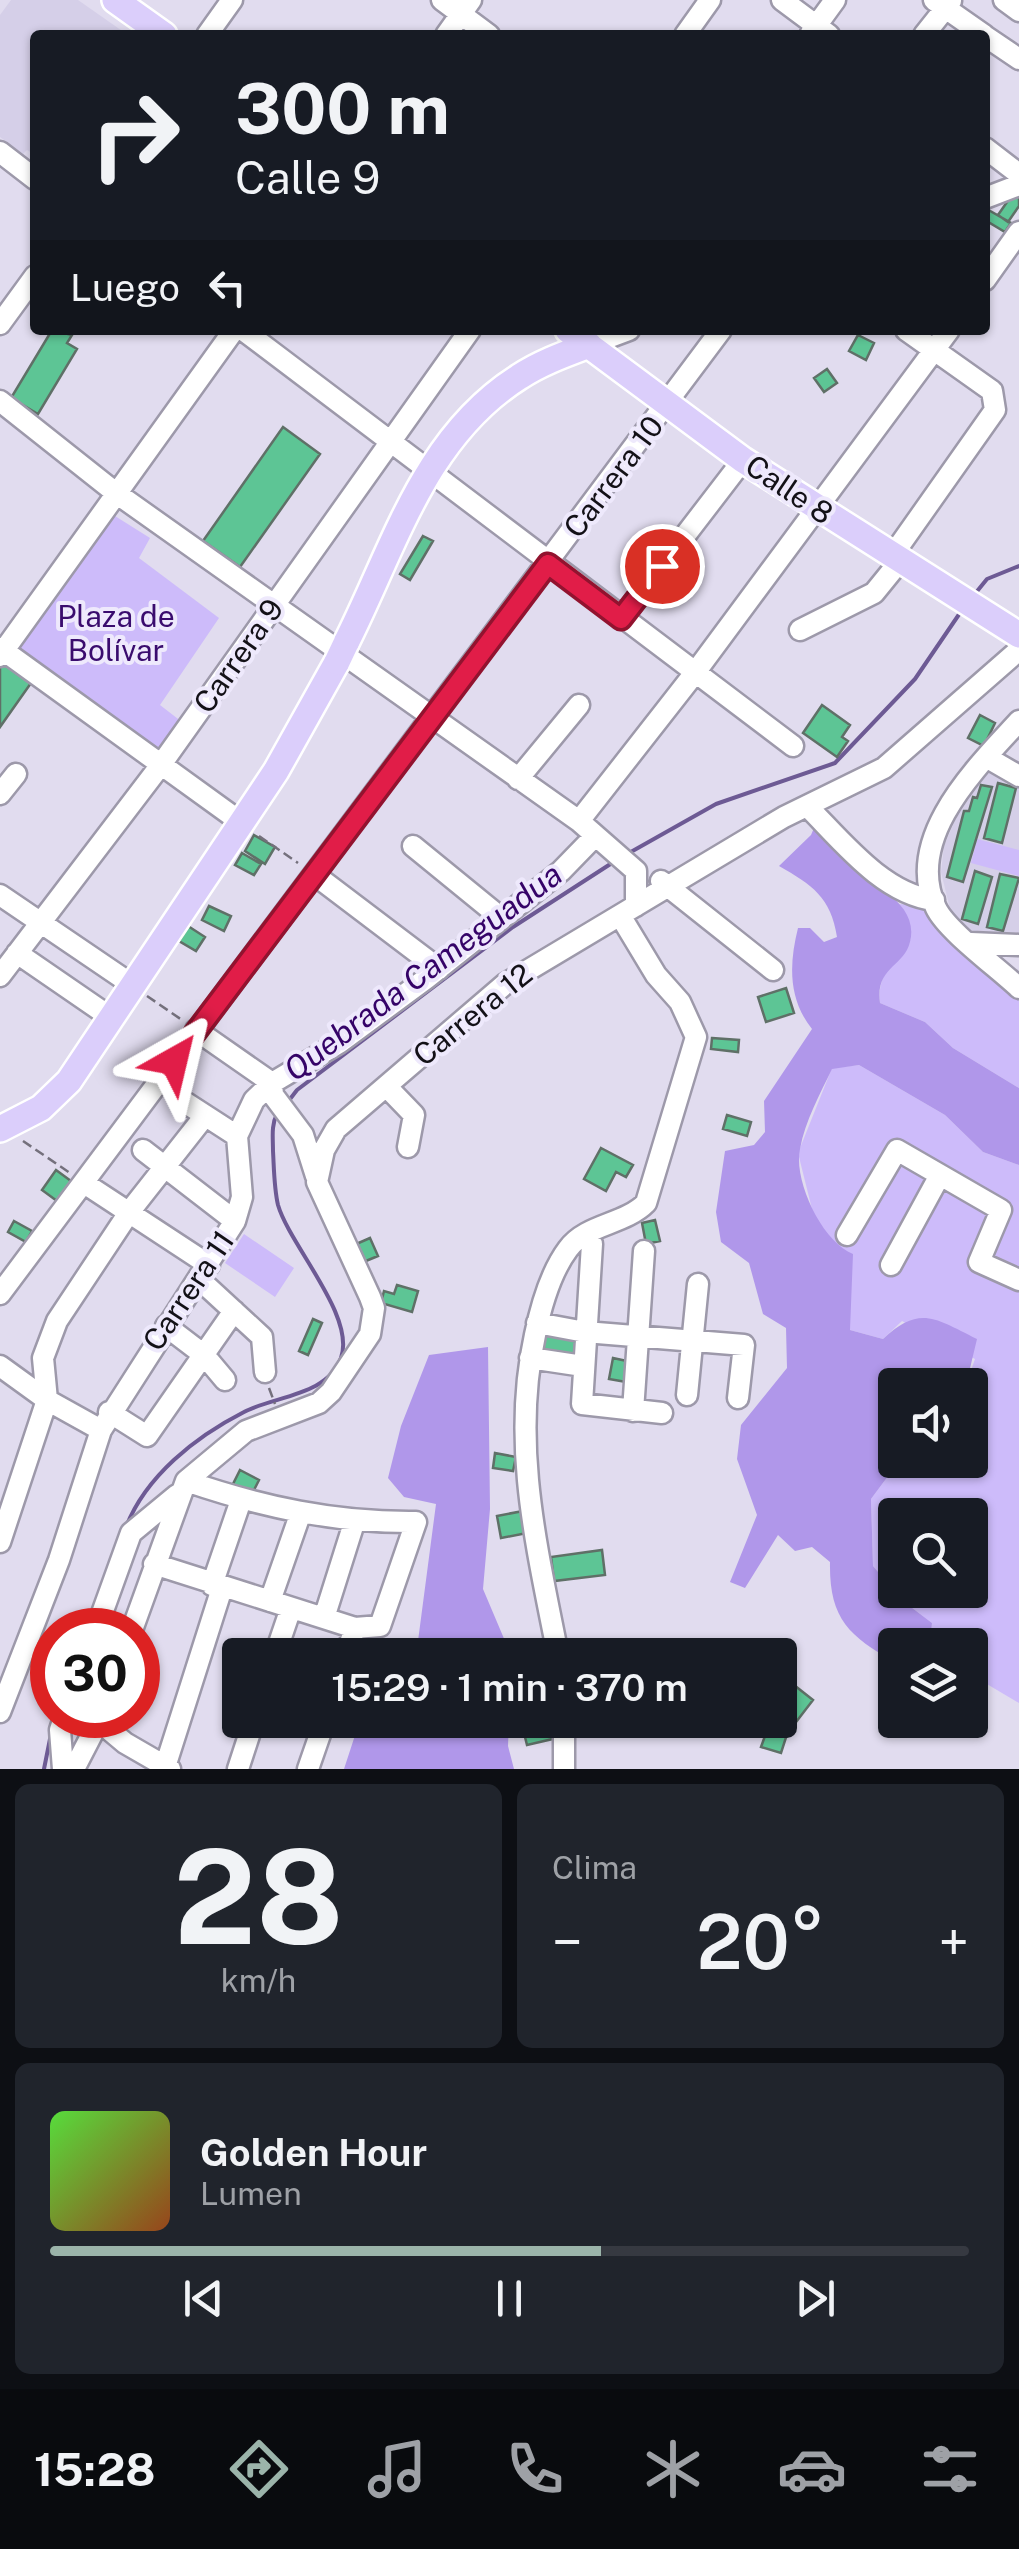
<!DOCTYPE html>
<html lang="es">
<head>
<meta charset="utf-8">
<style>
	:root { --surface:#171b24; --page:#20242c; --text:#f1f3f6; --muted:#9ea1a6; --line:#363941; --accent:#9bb4aa }
	body { margin:0; font-family:"Public Sans",sans-serif; background:var(--page); color:var(--text); height:100vh; display:flex; flex-direction:column; font-size:38px; white-space:nowrap }
	* { box-sizing:border-box; margin:0 }
	p { font-size:32px; color:var(--muted) }
	.icon { flex:none; width:55px; height:55px; fill:none; stroke:currentColor; stroke-width:2; stroke-linecap:round; stroke-linejoin:round }
	.map { position:relative; height:1769px; overflow:hidden }
	.panel { display:flex; flex-direction:column; gap:15px; padding:15px; background:#0d0f14; flex:1 }
	.panel>* { flex:none }
	.banner { position:absolute; left:30px; top:30px; width:960px; height:305px; border-radius:10px; box-shadow:0 2px 8px #0004; background:#171b24; color:var(--text); overflow:hidden }
	.tools { position:absolute; left:878px; top:1368px; display:grid; gap:20px }
	.tools a { display:grid; place-items:center; width:110px; height:110px; border-radius:10px; background:var(--surface); box-shadow:0 2px 8px #0004; font-size:50px }
	.speed { position:absolute; left:30px; top:1608px; display:flex; gap:20px; font-size:50px; font-weight:700; text-align:center }
	.speed>* { display:grid; place-content:center; width:130px; height:130px; border-radius:50%; background:var(--surface); box-shadow:0 2px 8px #0004; line-height:1 }
	.speed .limit { border:15px solid #d22; background:#fff; color:#111 }
	.pin { position:absolute; display:grid; place-items:center; width:85px; height:85px; color:#fff; margin:-42px; border:5px solid #fff; border-radius:50%; box-shadow:0 2px 10px #0007 }
	.me { position:absolute; width:110px; margin:-55px; rotate:37deg; stroke-linejoin:round; filter:drop-shadow(0 0 8px #0008) }
	.turn { display:flex; align-items:center; gap:35px; height:210px; padding:0 40px; font-size:45px }
	.turn .icon { width:130px; height:130px; stroke-width:2.5 }
	.turn b { display:block; font-size:70px; line-height:85px }
	.then { display:flex; align-items:center; height:95px; padding:0 40px; background:#0003; gap:20px; font-size:38px }
	.big { font-size:75px; font-weight:600; line-height:1.1 }
	.panel .card { flex:1; display:flex; flex-direction:column; justify-content:center; gap:15px; min-width:0; padding:0 35px; border-radius:15px; background:var(--page) }
	.panel .dial { align-items:center; gap:0 }
	.dial b { font-size:130px; line-height:1 }
	.song { display:flex; align-items:center; gap:30px }
	.cover { width:120px; height:120px; border-radius:15px; background:linear-gradient(135deg,hsl(110 70% 55%),hsl(20 70% 35%)) }
	.played { height:10px; border-radius:5px; background:linear-gradient(90deg,var(--accent) 60%,var(--line) 60%) }
	.keys { display:flex; justify-content:space-around; direction:ltr }
	.heat { display:flex; justify-content:space-between; align-items:center; font-size:55px; direction:ltr }
	.panel .tiles { flex:1; display:grid; gap:15px; grid-template-columns:1fr 1fr }
	.card:last-child { grid-column:span 2 }
	.trip { position:absolute; left:222px; top:1638px; width:575px; height:100px; border-radius:10px; background:var(--surface); box-shadow:0 2px 8px #0004; font-weight:600; line-height:100px; text-align:center }
	.dock { display:flex; height:160px; justify-content:space-around; align-items:center; background:#090b0e; color:var(--muted) }
	.dock .icon { width:70px; height:70px }
	.dock .selected { color:var(--accent) }
	.dock b { font-size:45px; color:var(--text) }
	.map>svg:first-child { display:block }
	.built { fill:#d5cfe8 }
	.green { fill:#cdbbfa; fill-rule:evenodd }
	.forest { fill:#b097ea }
	.lines { fill:none; stroke-linecap:round; stroke-linejoin:round }
	.stream { stroke:#6d5a94; stroke-width:4 }
	.building { fill:#5dc595; stroke:#5f7067; stroke-width:2.5 }
	.minor-casing { stroke:#9d99aa; stroke-width:25 }
	.major-casing { stroke:#fff; stroke-width:30 }
	.path { stroke:#74707c; stroke-width:2.5; stroke-dasharray:10 5; stroke-linecap:butt }
	.minor { stroke:#fff; stroke-width:20 }
	.major { stroke:#dbcefb; stroke-width:25 }
	.major-bridge-casing { stroke:#fff; stroke-width:30; stroke-linecap:butt }
	.major-bridge { stroke:#dbcefb; stroke-width:25 }
	.route-casing { stroke:#92132f; stroke-width:25 }
	.route { stroke:#e11d48; stroke-width:18 }
	.labels { text-anchor:middle; stroke-width:8; stroke-linejoin:round; paint-order:stroke }
	.street-label { font-size:30px; fill:#131117; stroke:#eee9fc }
	.park-label { font-size:30px; fill:#3a0c6e; stroke:#eee9fc }
	.water-label { font-size:32px; font-style:italic; fill:#350368; stroke:#eee9fc }
</style>
</head>
<body>
<div class="map">
<svg width="1019" height="1769" viewBox="0 0 1019 1769">
	<rect width="100%" height="100%" fill="#e1dcef"/>
	<path class="built" d="M11 0H78L128 35H35V155L27 150 23 154 0 137V15Z
		M990 766 1019 782V939L975 936 952 917 941 872 944 846 956 818Z"/>
	<path class="green" d="M115 516 150 538 139 558 219 618 160 705 182 722 168 747 154 754 15 655 19 637 108 517Z
		M977 839 1019 850V876L971 863Z
		M900 904 928 907 936 919 1019 1000V1088L953 1048 925 1022 880 1003C874 951 934 965 900 904Z
		M859 1065 945 1115 983 1152 1019 1165V1703L970 1674V1645L930 1644 932 1623 903 1601 873 1566 871 1499 900 1460H970V1385H966L975 1359 902 1321 883 1339 850 1330 849 1304 835 1248 813 1213 798 1153 832 1068ZM895 1515H970V1590H895Z
		M244 1234 294 1268 275 1297 225 1263Z"/>
	<path class="forest" d="M817 821C826 834 834 850 845 860 869 884 920 902 910 942 904 967 875 967 880 1003L925 1022 953 1048 1019 1088V1165L983 1152 945 1115 859 1065 832 1069C820 1094 805 1121 800 1149 793 1181 823 1243 853 1254L850 1330 883 1339C920 1304 936 1319 977 1339L966 1385H895V1460H900L871 1499 873 1566 903 1601 932 1623 930 1644 895 1645V1662C848 1636 829 1618 830 1562L812 1547 795 1551 778 1535 745 1588 730 1582 757 1515 737 1459 741 1425 787 1368 786 1328 763 1314 749 1263 721 1242 716 1212 725 1151 754 1145 765 1132 764 1101 812 1029C788 999 789 964 798 928H810L824 942 837 937C831 897 812 885 779 866L811 835Z
		M488 1347 490 1509 483 1589 511 1655H381L387 1639 418 1641 436 1504 404 1497 388 1478 401 1426 429 1355Z
		M360 1720H509L508 1746 514 1769H344Z"/>
	<g class="lines">
		<path class="stream" d="M974 595 987 579 1019 566
			M629 853 716 804 835 763 915 679 962 610
			M287 1103 297 1090 513 927 612 863
			M126 1527C146 1476 195 1437 244 1412 273 1396 328 1396 341 1358 356 1316 290 1246 278 1205 274 1188 274 1168 273 1151 273 1138 271 1125 277 1114
			M44 1769 51 1734"/>
	</g>
	<path class="building" d="M1014 192 1019 195V206L1008 222 998 215Z
		M985 208 1011 223 1005 232 985 220Z
		M52 330 72 335 67 343 77 349 38 414 11 398Z
		M858 335 874 343 866 360 849 351Z
		M827 369 837 383 824 392 814 378Z
		M283 427 320 454 240 567 203 541Z
		M423 536 433 541 410 580 400 574Z
		M3 663 31 683 0 727V667Z
		M822 705 850 725 842 737 848 741 837 757 803 733Z
		M980 715 995 723 984 746 968 738Z
		M998 783 1016 788 1002 843 984 838Z
		M981 785 992 787 963 882 947 877 964 811H969L973 797 977 798Z
		M254 835 275 847 265 864 245 851Z
		M242 853 261 864 254 875 235 865Z
		M975 871 992 877 978 924 962 919Z
		M1000 874 1019 878 1003 931 987 927Z
		M209 906 231 916 224 931 202 920Z
		M188 926 205 937 196 951 179 941Z
		M786 988 794 1013 766 1022 758 997Z
		M712 1038 739 1040 738 1052 711 1049Z
		M727 1115 751 1122 747 1136 723 1129Z
		M601 1148 633 1165 626 1177 616 1172 606 1191 584 1179Z
		M56 1170 71 1181 57 1201 42 1190Z
		M655 1220 660 1241 646 1244 642 1223Z
		M14 1221 32 1231 26 1242 8 1232Z
		M370 1238 378 1256 361 1263 354 1245Z
		M397 1285 418 1291 412 1312 381 1303 384 1291 394 1294Z
		M313 1319 322 1323 308 1355 299 1351Z
		M543 1328 581 1339 574 1363 536 1352Z
		M613 1358 636 1363 632 1383 609 1379Z
		M495 1453 516 1457 513 1471 493 1468Z
		M240 1470 259 1480 249 1500 230 1490Z
		M523 1511 527 1533 501 1538 497 1516Z
		M602 1550 605 1575 554 1581 551 1557Z
		M780 1674 813 1700 793 1726 780 1715Z
		M770 1722 789 1728 781 1753 761 1747Z
		M554 1727 557 1738 527 1745 524 1733Z"/>
	<g class="lines">
		<g class="minor-casing">
			<path id="minor" d="M442 0 489 35
				M782 0 829 35
				M934 0 984 35
				M1004 0 1019 11
				M811 33 835 0
				M207 35 232 0
				M446 35 471 0
				M685 35 710 0
				M924 35 951 1
				M985 36 1019 59
				M985 148 1019 174
				M0 152 35 179
				M985 198 1019 185
				M985 280 1019 232
				M0 324 35 276
				M243 330 793 746
				M589 345 629 330
				M0 401 116 493 579 821 636 871V906
				M892 556 995 410 992 391 906 330
				M621 619 743 460
				M800 630 874 593 900 561
				M0 648 242 823
				M0 656 234 330
				M1019 721C977 767 903 838 936 908 947 931 998 968 1019 988
				M986 757 1019 776
				M518 779 579 705
				M0 794 16 774
				M807 806C842 841 883 894 934 900
				M579 821 694 674 949 330
				M413 846 500 917
				M315 875 439 969
				M661 881 773 970
				M0 895 134 986
				M971 943 1019 945
				M17 953 113 1019
				M0 976 160 766 470 330
				M196 1030 272 1083 273 1095 303 1135 316 1176
				M387 1087 414 1115 408 1147
				M186 1103 237 1136
				M143 1150 235 1221
				M84 1183 209 1265
				M847 1235 897 1150 1001 1210 979 1262 1019 1280
				M592 1244 582 1404 662 1413
				M891 1265 940 1175
				M199 1279 262 1337 265 1372
				M0 1294 721 330
				M537 1323 585 1332 744 1345 738 1398
				M166 1326 204 1355 225 1380
				M530 1358 583 1366
				M0 1366 47 1400 101 1430
				M687 1395 698 1284
				M47 1400 43 1358 57 1321 130 1211 204 1117
				M633 1411 644 1251
				M109 1412 147 1436 234 1311
				M0 1542 47 1400
				M154 1564 355 1628 380 1626 416 1522C335 1523 262 1507 186 1481
				M212 1585 241 1500
				M270 1601 301 1512
				M324 1618 354 1523
				M96 1630 131 1533 177 1495
				M132 1630 186 1481 246 1431 319 1403 331 1392 370 1334 374 1308 370 1297 317 1182 324 1150 336 1129 505 984 784 817 884 768 1019 650
				M275 1655 291 1608
				M346 1655 355 1628
				M558 1655C537 1548 511 1444 535 1335 541 1306 550 1273 568 1249 586 1224 624 1225 646 1203L696 1037 680 1002 656 975 621 917
				M0 1712 59 1560 101 1430 235 1221 242 1197 237 1136 254 1100 272 1083 339 1043 427 978 561 871 595 836
				M100 1722 125 1743 170 1769
				M165 1767 222 1588
				M63 1769 60 1730 65 1715
				M74 1769 102 1715
				M238 1769 254 1720
				M308 1769 325 1720
				M564 1769V1720"/>
		</g>
		<g class="major-casing">
			<path id="major" d="M115 0 164 35
				M568 330 743 460 1019 635
				M346 643C394 548 424 437 519 377 540 363 565 354 589 345
				M0 1129 41 1108 69 1081 276 771 337 662"/>
		</g>
		<path class="path" d="M259 836 298 863
			M147 996 182 1020
			M23 1141 70 1173
			M269 1388 275 1404"/>
		<use href="#minor" class="minor"/>
		<use href="#major" class="major"/>
		<g class="major-bridge-casing">
			<path id="major-bridge" d="M337 662 346 643"/>
		</g>
		<use href="#major-bridge" class="major-bridge"/>
	</g>
	<g class="lines">
		<g class="route-casing">
			<path id="route" d="M174 1061 548 564 621 619 662 566"/>
		</g>
		<use href="#route" class="route"/>
	</g>
	<g class="labels">
		<g class="street-label">
			<text transform="translate(614 477) rotate(-53)" y="10">Carrera 10</text>
			<text transform="translate(789 490) rotate(34)" y="10">Calle 8</text>
			<text transform="translate(239 656) rotate(-55)" y="10">Carrera 9</text>
			<text transform="translate(473 1015) rotate(-39)" y="10">Carrera 12</text>
			<text transform="translate(189 1291) rotate(-56)" y="10">Carrera 11</text>
		</g>
		<g class="park-label">
			<text x="116" y="627">Plaza de<tspan x="116" dy="34">Bolívar</tspan></text>
		</g>
		<g class="water-label">
			<text transform="translate(423 972) rotate(-37)" y="11">Quebrada Cameguadua</text>
		</g>
	</g>
</svg>
<div class="tools">
<a><svg class="icon" aria-label="sound" viewBox="0 0 24 24"><path d="M4 9h4l5-4v14l-5-4H4zM17 9q2 3 0 6"/></svg></a>
<a><svg class="icon" aria-label="search" viewBox="0 0 24 24"><circle cx="10" cy="10" r="6"/><path d="M15 15l6 6"/></svg></a>
<a><svg class="icon" aria-label="layers" viewBox="0 0 24 24"><path d="M12 4l9 5-9 5-9-5zM3 14l9 5 9-5"/></svg></a>
</div>
<div class="speed"><div class="limit">30</div></div>
<div class="pin" style="left:662px;top:566px;background:#d93025"><svg class="icon" aria-label="arrive" viewBox="0 0 24 24"><path d="M6 21V4h12l-3 4 3 4H6"/></svg></div>
<svg class="me" style="left:174px;top:1061px" viewBox="-20 -20 40 40"><path d="M0-17L14 15 0 8-14 15z" fill="#e11d48" stroke="#fff" stroke-width="4"/></svg>
<div class="trip">15:29 · 1 min · 370 m</div>
<div class="banner">
<div class="turn"><svg class="icon" aria-label="right" viewBox="0 0 24 24"><path d="M7 20v-9h11M14 6l5 5-5 5"/></svg><div><b>300 m</b>Calle 9</div></div>
<div class="then">Luego<svg class="icon" aria-label="left" viewBox="0 0 24 24"><path d="M17 20v-9H6M10 6l-5 5 5 5"/></svg></div>
</div>
</div>
<section class="panel">
<div class="tiles">
<div class="card dial"><b>28</b><p>km/h</p></div>
<div class="card"><p>Clima</p>
<div class="heat"><a>−</a><b class="big">20°</b><a>+</a></div>
</div>
<div class="card">
<div class="song"><i class="cover"></i><div><b>Golden Hour</b><p>Lumen</p></div></div>
<div class="played"></div>
<div class="keys"><svg class="icon" aria-label="previous" viewBox="0 0 24 24"><path d="M18 5L8 12l10 7zM5 5v14"/></svg><svg class="icon" aria-label="pause" viewBox="0 0 24 24"><path d="M8 5v14M16 5v14"/></svg><svg class="icon" aria-label="next" viewBox="0 0 24 24"><path d="M6 5l10 7-10 7zM19 5v14"/></svg></div>
</div>
</div>
</section>
<nav class="dock">
<b>15:28</b>
<svg class="icon selected" aria-label="directions" viewBox="0 0 24 24"><path d="M12 3l9 9-9 9-9-9zM9 14v-3h6M13 9l2 2-2 2"/></svg>
<svg class="icon" aria-label="music" viewBox="0 0 24 24"><path d="M9 18V5l10-2v13"/><circle cx="6" cy="18" r="3"/><circle cx="16" cy="16" r="3"/></svg>
<svg class="icon" aria-label="phone" viewBox="0 0 24 24"><path d="M5 4h4l2 5-3 2q2 4 5 5l2-3 5 2v4C11 20 4 13 5 4z"/></svg>
<svg class="icon" aria-label="climate" viewBox="0 0 24 24"><path d="M12 3v18M4 7l16 10M4 17L20 7"/></svg>
<svg class="icon" aria-label="car" viewBox="0 0 24 24"><path d="M5 17H2v-5l4-1 3-4h7l3 4 3 1v5h-3M9 17h6M6 11h13"/><circle cx="7" cy="17" r="2"/><circle cx="17" cy="17" r="2"/></svg>
<svg class="icon" aria-label="filters" viewBox="0 0 24 24"><path d="M4 7h16M4 17h16"/><circle cx="9" cy="7" r="2"/><circle cx="15" cy="17" r="2"/></svg>
</nav>
</body>
</html>
